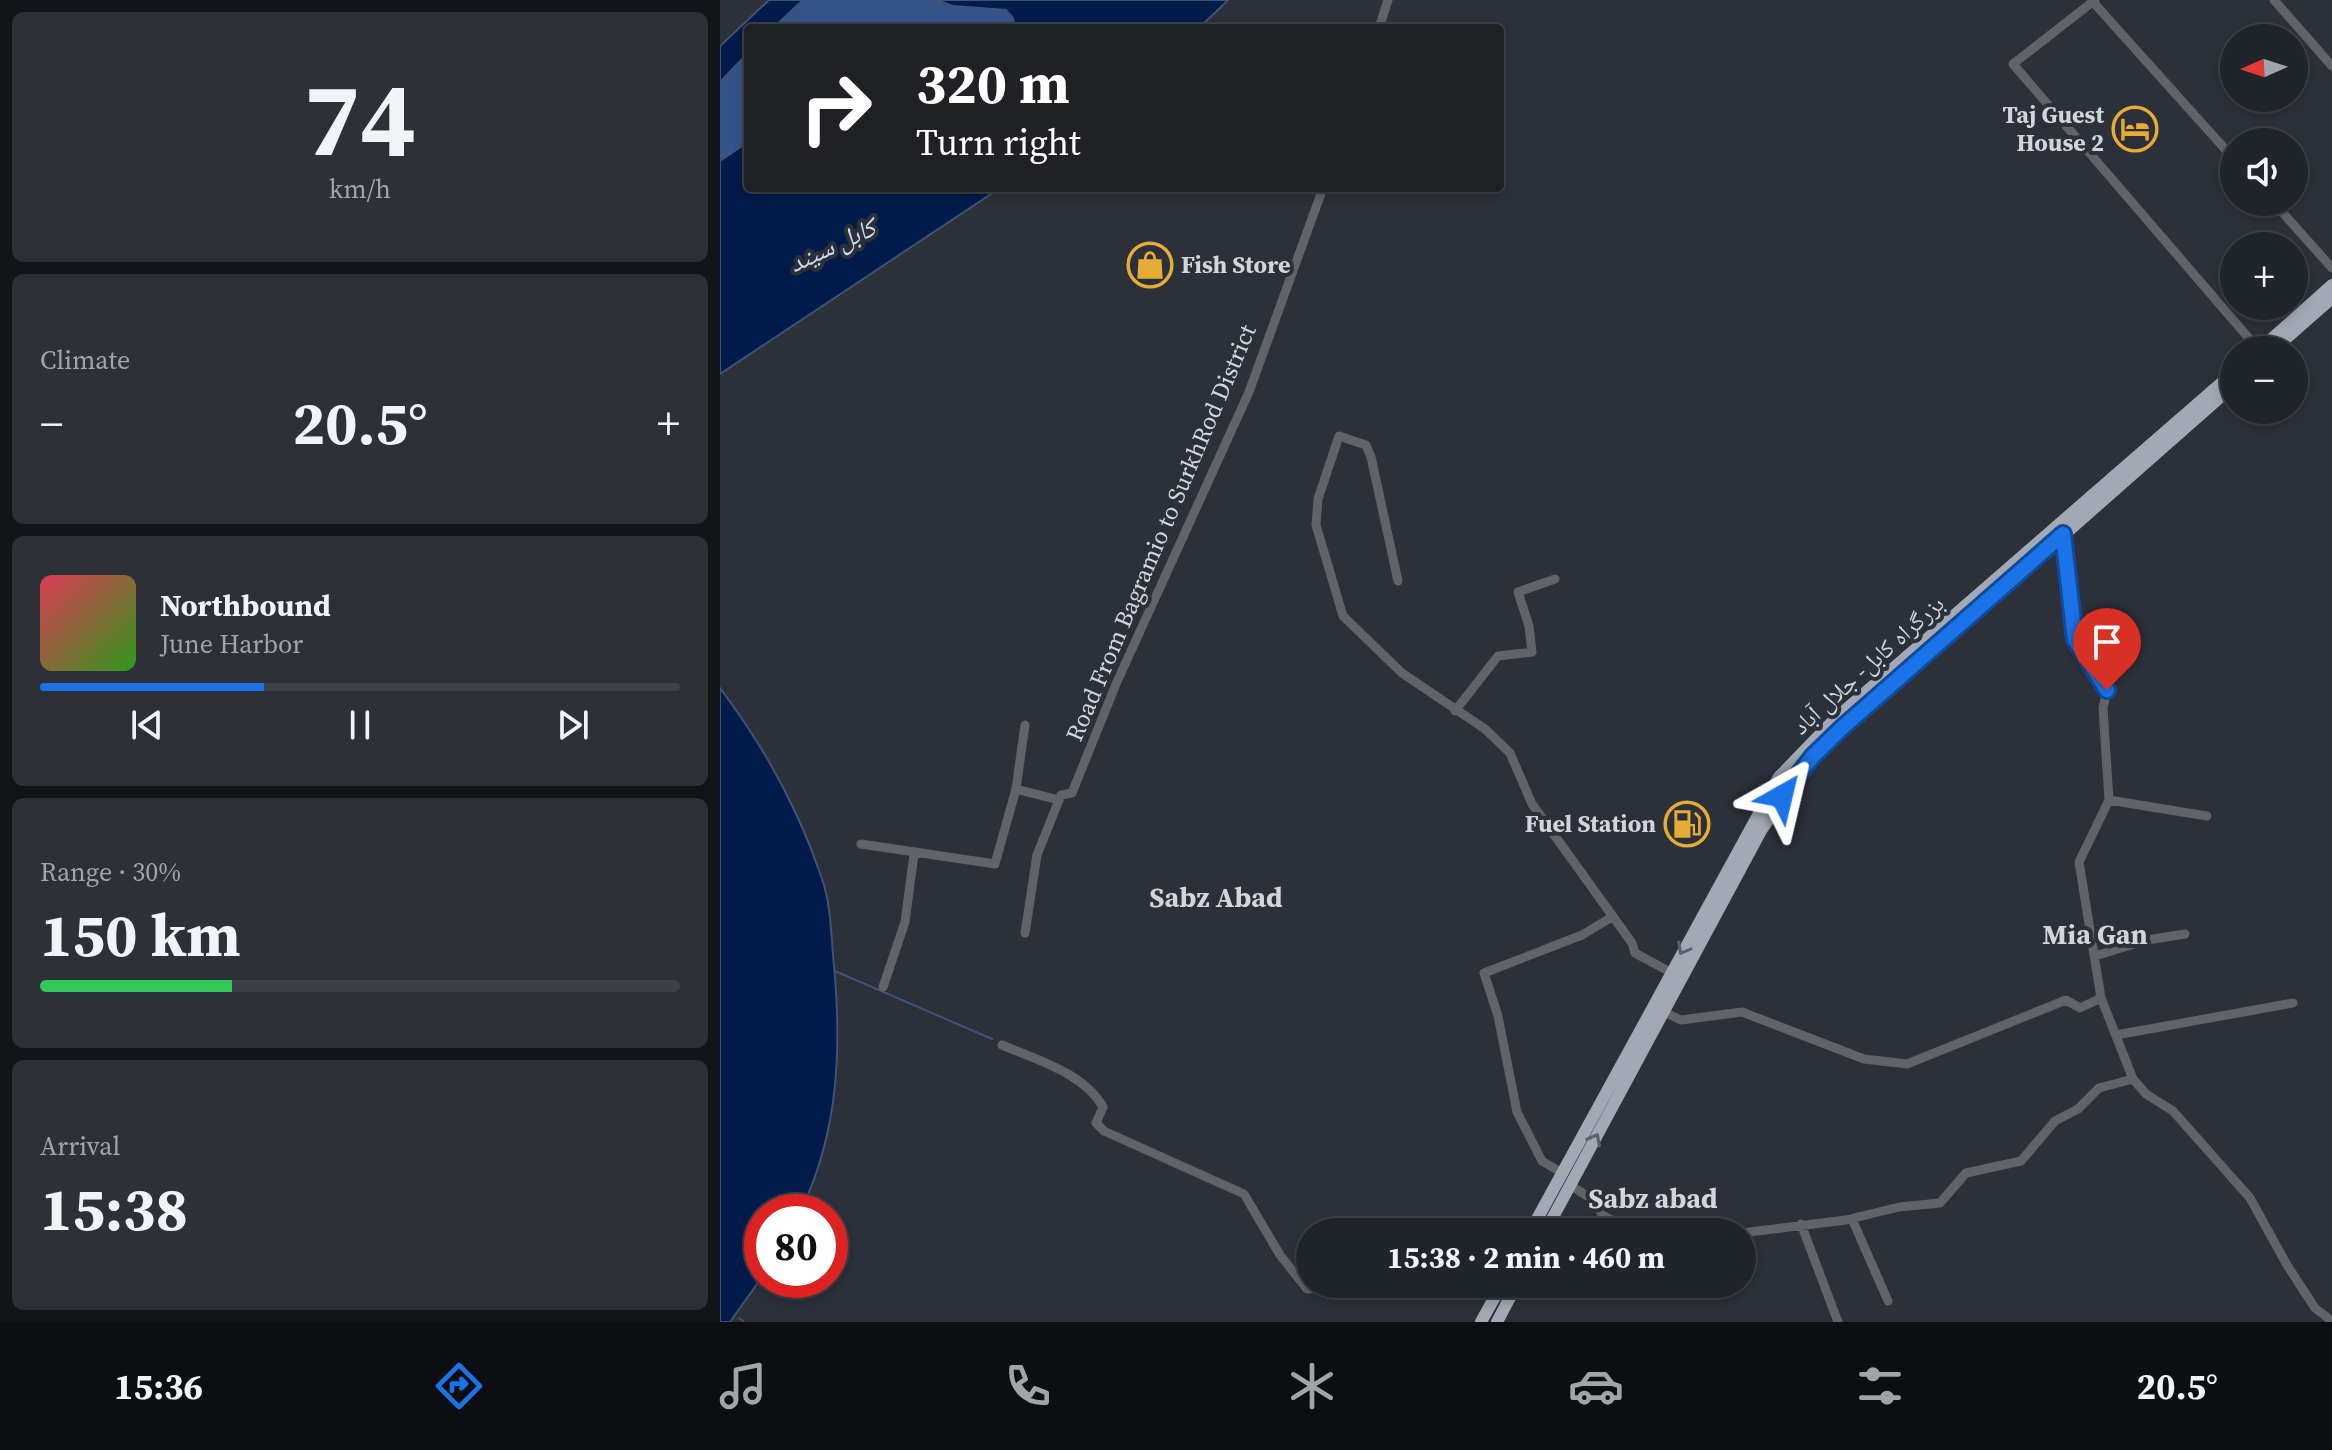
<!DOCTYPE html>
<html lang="en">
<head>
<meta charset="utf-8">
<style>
	:root { --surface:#20242b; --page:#2d3037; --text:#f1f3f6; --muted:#a2a4a9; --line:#3d4147; --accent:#1a73e8 }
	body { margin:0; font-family:"Source Serif 4","Noto Naskh Arabic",serif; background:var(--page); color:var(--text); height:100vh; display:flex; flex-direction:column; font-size:30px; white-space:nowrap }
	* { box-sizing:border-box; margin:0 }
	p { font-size:26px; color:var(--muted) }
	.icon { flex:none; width:44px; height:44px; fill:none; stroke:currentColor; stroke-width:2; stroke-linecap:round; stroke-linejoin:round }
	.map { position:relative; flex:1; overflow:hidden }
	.panel { display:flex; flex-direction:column; gap:12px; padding:12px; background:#121418; width:720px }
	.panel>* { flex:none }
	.banner { position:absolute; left:24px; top:24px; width:760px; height:168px; border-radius:8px; box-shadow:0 4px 12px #0003,0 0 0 2px var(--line); background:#202124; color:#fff; overflow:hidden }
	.needle { width:52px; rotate:267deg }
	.fabs { position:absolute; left:1500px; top:24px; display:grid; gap:16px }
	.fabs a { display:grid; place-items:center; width:88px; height:88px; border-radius:50%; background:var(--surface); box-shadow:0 4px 12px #0003,0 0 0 2px var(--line); font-size:40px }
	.speed { position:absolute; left:24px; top:1194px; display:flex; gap:16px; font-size:40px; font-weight:700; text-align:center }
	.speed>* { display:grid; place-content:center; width:104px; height:104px; border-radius:50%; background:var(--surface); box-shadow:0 4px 12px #0003,0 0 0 2px var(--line); line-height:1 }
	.speed .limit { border:12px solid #d22; background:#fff; color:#111 }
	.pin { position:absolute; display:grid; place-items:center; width:68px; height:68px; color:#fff; margin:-82px -34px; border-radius:50% 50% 50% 0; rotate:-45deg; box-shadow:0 0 8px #0007 }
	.pin .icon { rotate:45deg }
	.me { position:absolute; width:88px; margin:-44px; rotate:37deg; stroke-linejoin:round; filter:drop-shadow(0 0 6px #0008) }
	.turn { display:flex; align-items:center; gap:28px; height:168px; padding:0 40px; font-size:36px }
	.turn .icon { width:104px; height:104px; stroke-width:2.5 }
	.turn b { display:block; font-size:56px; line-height:68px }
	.big { font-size:60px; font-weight:700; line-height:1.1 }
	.panel .tile { flex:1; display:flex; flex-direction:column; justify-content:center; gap:12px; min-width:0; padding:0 28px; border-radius:12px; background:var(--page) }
	.panel .dial { align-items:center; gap:0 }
	.dial b { font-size:104px; line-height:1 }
	.song { display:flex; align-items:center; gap:24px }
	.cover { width:96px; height:96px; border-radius:12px; background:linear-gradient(135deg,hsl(350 70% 55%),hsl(110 70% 35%)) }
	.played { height:8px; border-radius:4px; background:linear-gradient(90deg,var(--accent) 35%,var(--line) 35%) }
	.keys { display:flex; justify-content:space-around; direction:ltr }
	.heat { display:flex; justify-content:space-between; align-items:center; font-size:44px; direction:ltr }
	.charge { height:12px; border-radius:6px; background:linear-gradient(90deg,#34c759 30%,var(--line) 0) }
	.trip { position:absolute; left:576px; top:1218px; width:460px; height:80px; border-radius:40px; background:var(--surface); box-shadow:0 4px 12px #0003,0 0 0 2px var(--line); font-weight:700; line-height:80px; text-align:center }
	.tabs { display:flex; height:128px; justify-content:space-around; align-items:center; background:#0d0e11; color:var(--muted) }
	.tabs .icon { width:56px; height:56px }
	.tabs .current { color:var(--accent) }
	.tabs b { font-size:36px; color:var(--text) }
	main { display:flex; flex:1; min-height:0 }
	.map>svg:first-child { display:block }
	.green { fill:#345489 }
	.water { fill:#011b4b; stroke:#405376; stroke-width:2 }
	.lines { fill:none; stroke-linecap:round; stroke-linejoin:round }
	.stream { stroke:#405376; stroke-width:2 }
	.minor { stroke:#606368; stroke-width:9 }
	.highway { stroke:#a2a9b4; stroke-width:12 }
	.oneway { stroke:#5b606a }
	.route-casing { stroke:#114b97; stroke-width:20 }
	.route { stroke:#1a73e8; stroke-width:14 }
	.labels { text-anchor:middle; stroke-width:8; stroke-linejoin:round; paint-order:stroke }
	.poi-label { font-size:24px; font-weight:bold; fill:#d2d6dc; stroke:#2b3039; text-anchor:end }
	.street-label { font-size:24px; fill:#d2d6dc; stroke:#2b3039 }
	.water-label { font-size:26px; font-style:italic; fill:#cfdbee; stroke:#2b3039 }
	.quarter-label { font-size:28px; font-weight:bold; fill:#d2d6dc; stroke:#2b3039 }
</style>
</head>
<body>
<main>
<section class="panel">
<div class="tile dial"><b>74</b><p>km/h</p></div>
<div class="tile"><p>Climate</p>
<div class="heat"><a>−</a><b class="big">20.5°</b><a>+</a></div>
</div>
<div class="tile">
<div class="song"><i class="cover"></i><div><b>Northbound</b><p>June Harbor</p></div></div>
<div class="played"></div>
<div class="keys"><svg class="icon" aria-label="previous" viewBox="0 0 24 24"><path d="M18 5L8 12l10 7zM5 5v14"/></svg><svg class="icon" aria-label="pause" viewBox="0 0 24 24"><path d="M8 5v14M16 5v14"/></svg><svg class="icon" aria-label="next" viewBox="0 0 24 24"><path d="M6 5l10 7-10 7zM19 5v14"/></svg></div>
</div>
<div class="tile"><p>Range · 30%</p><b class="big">150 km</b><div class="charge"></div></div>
<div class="tile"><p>Arrival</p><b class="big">15:38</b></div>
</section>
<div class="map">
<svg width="1612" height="1322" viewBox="0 0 1612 1322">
	<rect width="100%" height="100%" fill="#2b3039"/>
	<path class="green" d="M83 0H216L233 6 286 10 293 18 295 28H53Z
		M28 53V142L0 161V82Z"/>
	<path class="water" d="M49 0H83L53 28H28V53L0 82V46Z
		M216 0H508L479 28H295L293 18 286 10 233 6Z
		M28 142V188H280L0 374V161Z
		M0 688C43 745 78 808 101 876 110 900 111 929 113 955 122 1043 120 1131 80 1212H42V1277L10 1322H0Z"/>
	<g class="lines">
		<path class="stream" d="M115 971 272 1039
			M19 1318 24 1322"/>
		<path class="minor" d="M1375 0 1293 64 1539 350
			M1554 0 1612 66
			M1373 2 1514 159
			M659 28 668 0
			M1553 202 1612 268
			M678 581 651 457 646 445 619 436 598 499 596 525 623 616 682 673 765 729 790 753 812 804 912 943 915 953 950 972
			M735 711 778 656 812 652 809 626 798 592 835 579
			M296 789 339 800
			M1389 800 1487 816
			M141 844 275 864 296 789 305 725
			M305 933 317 855 341 795 352 793 396 684 529 392 603 188
			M1375 956 1427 940 1465 934
			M163 987 185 922 194 854
			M1381 998 1413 1079 1426 1094 1453 1111 1530 1198 1567 1265 1595 1308 1612 1321
			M938 1009 961 1020 1022 1012 1144 1059 1187 1064 1346 1000 1360 1008 1381 998 1359 862 1389 800 1383 708 1387 690 1355 640 1343 534
			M1396 1035 1573 1003
			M282 1045C317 1060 364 1073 383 1107L376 1123 384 1131 524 1194 560 1255 587 1289 661 1284
			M842 1173 822 1161 797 1112 778 1016 764 973 862 935 892 917
			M850 1185 875 1201 882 1215 914 1232
			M1132 1219 1168 1301
			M1081 1224 1118 1322
			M1022 1233 1126 1220 1179 1207 1220 1203 1246 1173 1301 1161 1335 1121 1358 1109 1379 1088 1413 1079"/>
		<path class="highway" d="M1539 350 1612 285
			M1553 350 1612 298
			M810 1232 1059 777 1116 718 1514 372
			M825 1232 1042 829 1093 756 1514 385
			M761 1322 782 1284
			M777 1322 797 1284"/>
	</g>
	<defs><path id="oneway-chevron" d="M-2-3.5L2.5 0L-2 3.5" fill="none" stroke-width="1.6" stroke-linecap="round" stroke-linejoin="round" transform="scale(2)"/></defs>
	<g class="oneway">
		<use href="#oneway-chevron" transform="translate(963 949) rotate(119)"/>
		<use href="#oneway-chevron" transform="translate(875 1139) rotate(-62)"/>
	</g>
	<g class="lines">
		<g class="route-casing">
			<path id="route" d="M1062 796 1093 756 1123 727 1343 534 1355 640 1387 690"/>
		</g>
		<use href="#route" class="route"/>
	</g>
	<defs>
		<g id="hotel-ring" transform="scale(2.3)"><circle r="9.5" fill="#2b3039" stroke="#e7ac37" stroke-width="1.5"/><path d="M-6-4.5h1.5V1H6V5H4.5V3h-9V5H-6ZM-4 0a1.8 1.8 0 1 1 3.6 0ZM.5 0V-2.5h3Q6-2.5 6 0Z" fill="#e7ac37"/></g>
		<g id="shop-ring" transform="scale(2.3)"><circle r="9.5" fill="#2b3039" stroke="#e7ac37" stroke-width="1.5"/><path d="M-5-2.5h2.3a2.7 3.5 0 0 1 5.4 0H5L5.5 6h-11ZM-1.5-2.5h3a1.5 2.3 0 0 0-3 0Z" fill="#e7ac37"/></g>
		<g id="fuel-ring" transform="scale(2.3)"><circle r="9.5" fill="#2b3039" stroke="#e7ac37" stroke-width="1.5"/><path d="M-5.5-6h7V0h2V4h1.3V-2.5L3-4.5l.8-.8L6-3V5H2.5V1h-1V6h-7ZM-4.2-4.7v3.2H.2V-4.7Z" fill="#e7ac37"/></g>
	</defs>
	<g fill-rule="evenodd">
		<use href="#hotel-ring" x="1415" y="129"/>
		<use href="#shop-ring" x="430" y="265"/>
		<use href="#fuel-ring" x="967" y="824"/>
	</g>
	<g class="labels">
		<g class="poi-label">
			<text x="1384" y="123">Taj Guest<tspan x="1384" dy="28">House 2</tspan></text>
			<text x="461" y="273" text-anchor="start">Fish Store</text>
			<text x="936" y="832">Fuel Station</text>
		</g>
		<g class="street-label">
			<text transform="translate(441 533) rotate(-67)" y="8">Road From Bagramio to SurkhRod District</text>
			<text transform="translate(1148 665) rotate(-42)" y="8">بزرگراه کابل- جلال آباد</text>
		</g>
		<g class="water-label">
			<text transform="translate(112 245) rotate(-25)" y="9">کابل سيند</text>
		</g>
		<g class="quarter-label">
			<text x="496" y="907">Sabz Abad</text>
			<text x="1375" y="944">Mia Gan</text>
			<text x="933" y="1208">Sabz abad</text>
		</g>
	</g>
</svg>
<div class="fabs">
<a><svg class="needle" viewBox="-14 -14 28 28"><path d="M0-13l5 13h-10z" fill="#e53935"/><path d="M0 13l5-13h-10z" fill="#a2a4a9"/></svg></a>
<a><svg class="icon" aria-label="sound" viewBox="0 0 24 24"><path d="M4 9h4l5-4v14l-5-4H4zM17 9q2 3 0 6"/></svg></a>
<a>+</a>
<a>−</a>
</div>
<div class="speed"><div class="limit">80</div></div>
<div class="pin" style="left:1387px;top:690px;background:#d93025"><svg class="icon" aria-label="arrive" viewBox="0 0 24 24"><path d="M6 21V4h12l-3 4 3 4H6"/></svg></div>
<svg class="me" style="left:1062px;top:796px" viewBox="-20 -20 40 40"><path d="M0-17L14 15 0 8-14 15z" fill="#1a73e8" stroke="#fff" stroke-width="4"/></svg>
<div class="trip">15:38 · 2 min · 460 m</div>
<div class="banner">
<div class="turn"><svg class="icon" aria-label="right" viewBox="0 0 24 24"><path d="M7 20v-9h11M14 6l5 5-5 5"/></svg><div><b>320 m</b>Turn right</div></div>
</div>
</div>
</main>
<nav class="tabs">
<b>15:36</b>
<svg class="icon current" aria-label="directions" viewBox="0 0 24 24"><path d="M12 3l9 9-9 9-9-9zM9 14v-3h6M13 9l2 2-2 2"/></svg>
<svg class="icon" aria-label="music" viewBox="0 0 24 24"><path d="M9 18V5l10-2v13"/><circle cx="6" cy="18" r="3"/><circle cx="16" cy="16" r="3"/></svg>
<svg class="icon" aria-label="phone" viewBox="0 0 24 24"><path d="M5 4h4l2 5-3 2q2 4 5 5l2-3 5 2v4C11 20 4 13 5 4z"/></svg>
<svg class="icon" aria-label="climate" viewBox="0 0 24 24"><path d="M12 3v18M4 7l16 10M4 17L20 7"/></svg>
<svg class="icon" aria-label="car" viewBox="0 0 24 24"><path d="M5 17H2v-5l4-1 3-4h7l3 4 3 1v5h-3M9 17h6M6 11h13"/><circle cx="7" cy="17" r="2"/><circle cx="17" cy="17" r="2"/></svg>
<svg class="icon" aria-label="filters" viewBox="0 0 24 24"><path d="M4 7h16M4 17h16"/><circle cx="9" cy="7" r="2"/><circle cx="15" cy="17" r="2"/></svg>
<b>20.5°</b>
</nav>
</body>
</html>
